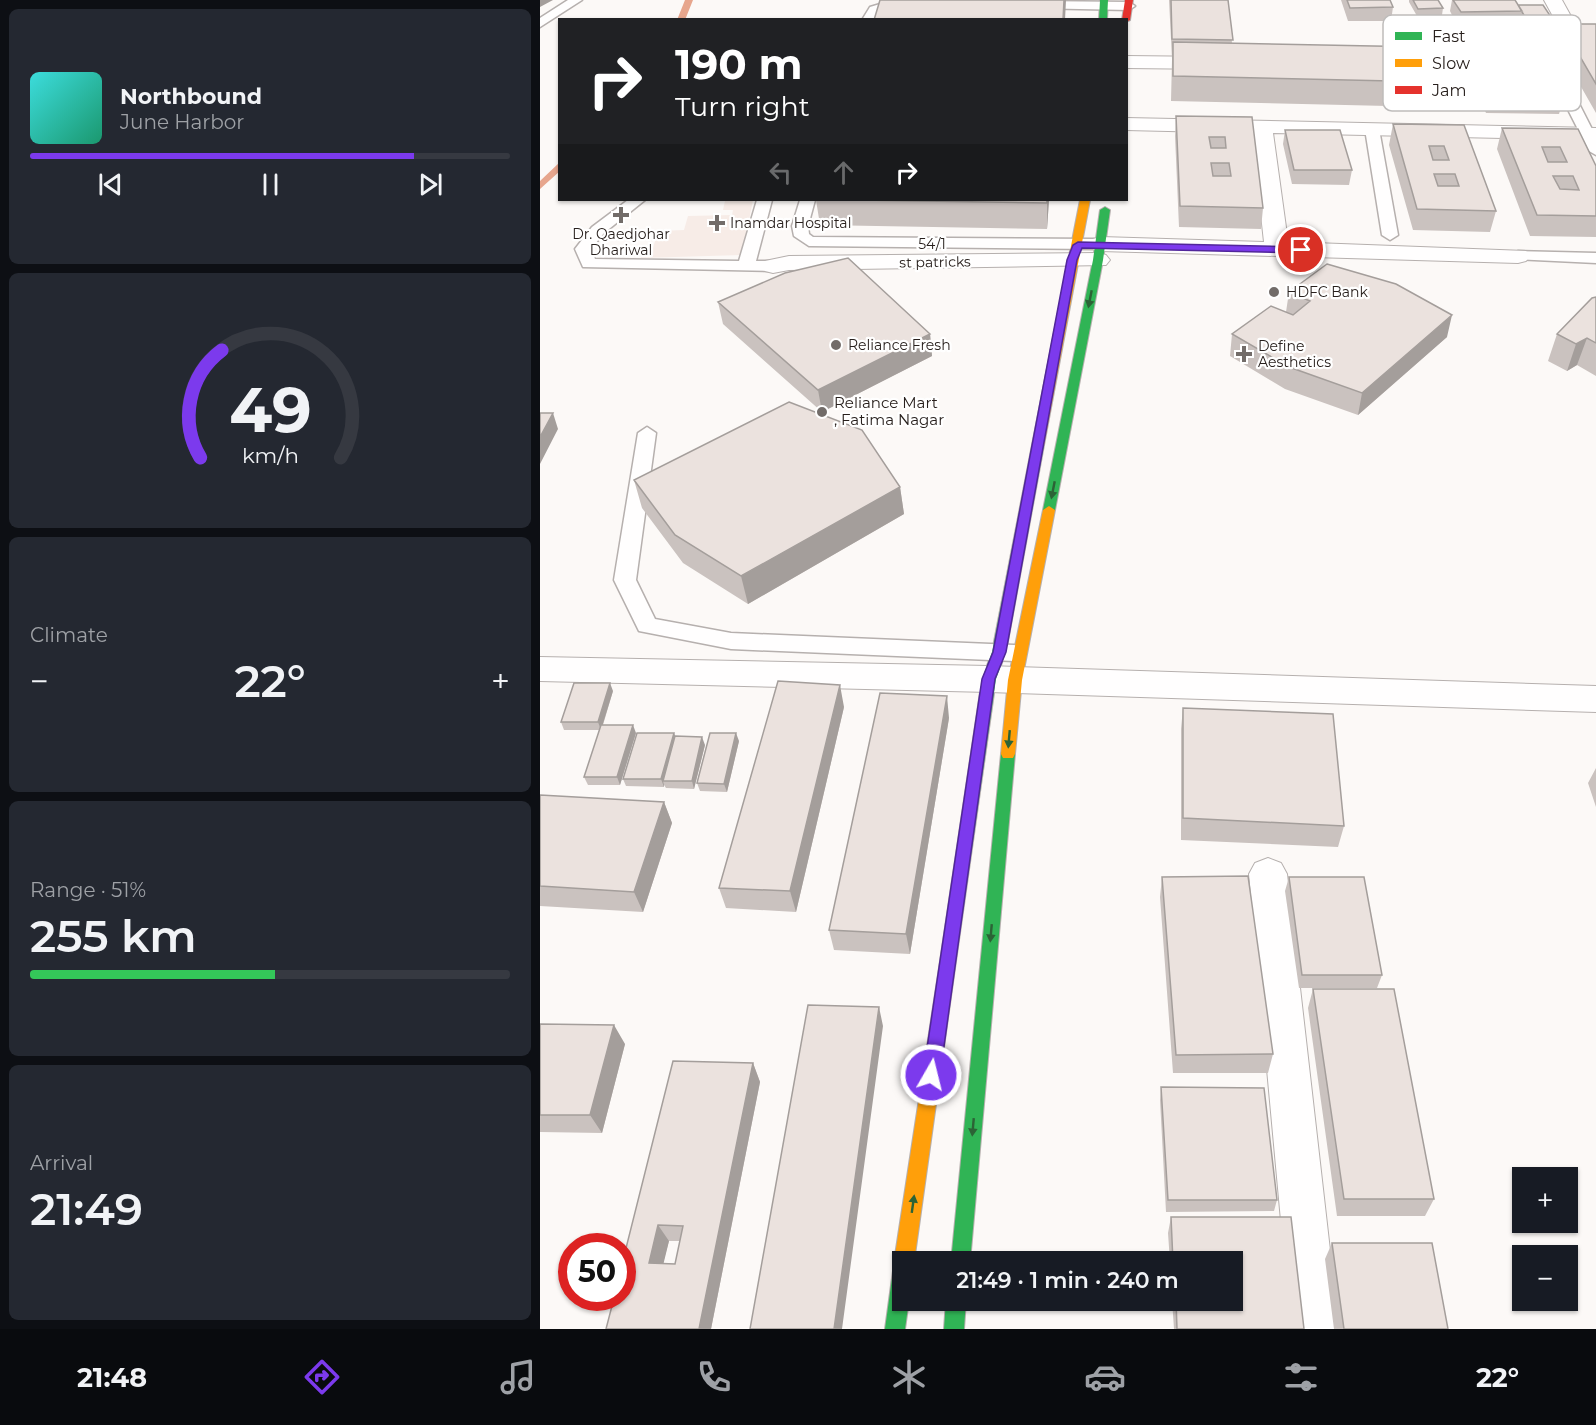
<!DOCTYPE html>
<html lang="en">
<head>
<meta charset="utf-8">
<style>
	:root { --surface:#171b24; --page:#242831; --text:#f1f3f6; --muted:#9ea1a6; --line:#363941; --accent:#7c3aed }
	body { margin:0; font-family:Montserrat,sans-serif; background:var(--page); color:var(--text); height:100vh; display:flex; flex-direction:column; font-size:22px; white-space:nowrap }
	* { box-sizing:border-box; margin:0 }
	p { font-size:20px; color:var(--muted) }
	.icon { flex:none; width:33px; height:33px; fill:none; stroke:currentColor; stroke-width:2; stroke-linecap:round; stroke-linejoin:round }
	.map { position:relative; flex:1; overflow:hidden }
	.drawer { display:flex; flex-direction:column; gap:9px; padding:9px; background:#0d0f14; width:540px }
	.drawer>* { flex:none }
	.top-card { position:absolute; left:18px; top:18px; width:570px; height:183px; border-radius:0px; box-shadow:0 2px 4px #0004; background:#202124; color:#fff; overflow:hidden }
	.controls { position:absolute; left:972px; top:1167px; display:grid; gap:12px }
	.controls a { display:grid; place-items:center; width:66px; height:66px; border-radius:0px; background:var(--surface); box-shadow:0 2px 4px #0004; font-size:30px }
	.speed { position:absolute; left:18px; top:1233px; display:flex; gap:12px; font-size:30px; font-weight:700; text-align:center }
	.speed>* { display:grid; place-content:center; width:78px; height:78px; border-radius:50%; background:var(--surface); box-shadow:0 2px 4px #0004; line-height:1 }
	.speed .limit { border:9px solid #d22; background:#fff; color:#111 }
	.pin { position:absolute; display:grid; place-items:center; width:51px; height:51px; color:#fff; margin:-26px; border:3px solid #fff; border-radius:50%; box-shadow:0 2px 6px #0007 }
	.me { position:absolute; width:66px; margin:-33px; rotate:8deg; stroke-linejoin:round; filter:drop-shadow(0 0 4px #0008) }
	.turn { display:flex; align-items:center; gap:21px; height:126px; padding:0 18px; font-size:27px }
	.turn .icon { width:78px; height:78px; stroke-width:2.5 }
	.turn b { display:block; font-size:42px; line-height:51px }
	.lanes { display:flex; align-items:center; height:57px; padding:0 18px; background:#0003; justify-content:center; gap:30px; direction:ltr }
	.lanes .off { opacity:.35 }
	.big { font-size:45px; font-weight:600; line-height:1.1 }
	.drawer .tile { flex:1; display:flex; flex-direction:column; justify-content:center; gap:9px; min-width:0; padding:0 21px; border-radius:9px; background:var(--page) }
	.drawer .dial { align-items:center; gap:0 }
	.dial svg { height:156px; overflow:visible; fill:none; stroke:var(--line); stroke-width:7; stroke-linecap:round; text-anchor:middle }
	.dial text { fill:var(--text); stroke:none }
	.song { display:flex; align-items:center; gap:18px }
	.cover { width:72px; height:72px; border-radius:9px; background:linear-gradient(135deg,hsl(180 70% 55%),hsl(160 70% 35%)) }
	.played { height:6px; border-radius:3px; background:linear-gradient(90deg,var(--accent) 80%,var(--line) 80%) }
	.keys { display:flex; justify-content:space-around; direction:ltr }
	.heat { display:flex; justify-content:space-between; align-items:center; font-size:33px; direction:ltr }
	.charge { height:9px; border-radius:4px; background:linear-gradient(90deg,#34c759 51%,var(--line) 0) }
	.trip { position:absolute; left:352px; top:1251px; width:351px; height:60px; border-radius:0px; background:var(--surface); box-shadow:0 2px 4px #0004; font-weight:600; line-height:60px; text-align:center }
	.tabs { display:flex; height:96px; justify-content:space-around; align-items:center; background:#090b0e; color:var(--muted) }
	.tabs .icon { width:42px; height:42px }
	.tabs .current { color:var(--accent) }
	.tabs b { font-size:27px; color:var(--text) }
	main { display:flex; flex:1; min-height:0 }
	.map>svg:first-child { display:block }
	.built { fill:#f7ece7 }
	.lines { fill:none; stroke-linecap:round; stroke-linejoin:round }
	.stream { fill:#e7a68d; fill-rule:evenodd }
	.lane-casing { stroke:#b6b0ae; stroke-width:3 }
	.street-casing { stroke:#b6b0ae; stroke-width:2 }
	.fast-casing { stroke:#b6b0ae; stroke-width:2 }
	.slow-casing { stroke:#b6b0ae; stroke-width:2 }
	.jam-casing { stroke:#b6b0ae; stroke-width:2 }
	.lane { fill:#fffefe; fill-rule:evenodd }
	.street { fill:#fffefe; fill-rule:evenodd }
	.fast { fill:#30b455; fill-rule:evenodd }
	.slow { fill:#ff9f0a; fill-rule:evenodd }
	.jam { fill:#e5322d; fill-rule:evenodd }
	.wall { fill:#cac2bf; fill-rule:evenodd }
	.shaded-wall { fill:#a49e9b }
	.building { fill:#ebe2de; stroke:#a49e9b; stroke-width:1.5; fill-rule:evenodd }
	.oneway { fill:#2c6336 }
	.route { fill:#7c3aed; stroke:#51269a; stroke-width:1.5 }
	.poi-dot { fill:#726c69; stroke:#fff; stroke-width:2 }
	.labels { text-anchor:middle; stroke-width:4.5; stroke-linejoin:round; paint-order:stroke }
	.far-poi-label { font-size:14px; fill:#28201d; stroke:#fff; text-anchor:start }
	.far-street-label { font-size:14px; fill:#28201d; stroke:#fff }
	.poi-label { font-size:15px; fill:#28201d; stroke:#fff; text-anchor:start }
	.key { fill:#fff; stroke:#bebcbb; stroke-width:1.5 }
	.key-label { font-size:16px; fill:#28201d }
</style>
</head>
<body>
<main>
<section class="drawer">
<div class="tile">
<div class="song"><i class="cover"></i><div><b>Northbound</b><p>June Harbor</p></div></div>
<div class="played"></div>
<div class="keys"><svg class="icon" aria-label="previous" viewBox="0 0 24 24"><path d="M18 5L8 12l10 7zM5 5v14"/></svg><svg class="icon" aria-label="pause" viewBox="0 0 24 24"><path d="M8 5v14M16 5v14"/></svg><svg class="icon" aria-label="next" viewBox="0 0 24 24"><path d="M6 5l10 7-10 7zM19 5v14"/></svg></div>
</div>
<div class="tile dial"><svg viewBox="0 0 100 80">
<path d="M14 69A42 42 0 1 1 86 69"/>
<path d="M14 69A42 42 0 0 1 25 14" stroke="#7c3aed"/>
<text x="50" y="56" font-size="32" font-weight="700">49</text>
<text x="50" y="72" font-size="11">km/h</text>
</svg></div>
<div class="tile"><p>Climate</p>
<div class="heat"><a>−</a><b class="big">22°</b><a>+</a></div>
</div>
<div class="tile"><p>Range · 51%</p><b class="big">255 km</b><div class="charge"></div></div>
<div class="tile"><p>Arrival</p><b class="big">21:49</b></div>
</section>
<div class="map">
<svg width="1056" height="1329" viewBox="0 0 1056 1329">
	<rect width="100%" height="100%" fill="#fcf9f7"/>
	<path class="built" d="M170 200H213L202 255 101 258 103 249 113 248 118 231 144 230 148 216 192 215 193 210H183L185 201Z"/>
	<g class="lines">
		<path class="stream" d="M145 0H153L145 20H137Z
			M20 162V171L0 189V181Z"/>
		<g class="lane-casing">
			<path id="lane" d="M28 0H42L0 27V18Z
				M350 1H368L374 5C362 15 343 1 334 20H322L330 7Z
				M494 1 589 2 595 6 589 10 490 8V2Z
				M1021 78 1028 82 1056 137V155L1049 151 1014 82Z
				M832 125 839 129 858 235 850 240 842 235 825 129Z
				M88 200H105L64 233 51 249 55 259 199 261 217 200H232L216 261H233L241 266 233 271 43 267 35 249 52 227Z
				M260 200H275L268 226 269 234 273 237 554 239 562 244 554 249 269 246 254 236 252 226Z
				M978 251 1056 253V263L972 259 970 256Z
				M107 427 116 433 96 580 115 619 191 633 474 645 482 647 485 653 482 659 474 661 191 649 99 631 74 580 98 433Z"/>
		</g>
		<g class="street-casing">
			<path id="street" d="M1004 0H1022L1043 38 1041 42H1027Z
				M586 56 675 57 685 63 675 69 586 68Z
				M586 118 1056 128V140L733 133 748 242 986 251 990 256 986 261 978 263 561 251 553 249 549 244 553 239 561 237 724 242 712 133 586 130Z
				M558 253 566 255 570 260 566 265 249 270 233 273 225 271 221 266 225 261 249 256Z
				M0 657 449 666 1056 686V712L449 692 0 681Z
				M728 858 741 863 747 874 799 1329H751L709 874 715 863Z"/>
		</g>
		<g class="fast-casing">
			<path id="fast" d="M560 0H568L567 20H559Z
				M565 207 570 210 563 260 515 510 509 514 503 510 553 260 560 210Z
				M498 441 504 445 466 652 456 679 415 968 413 973 407 975 401 973 399 968 442 679 452 652 492 445Z
				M468 748 473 750 475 754 430 1262H411L461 754 463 750Z
				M363 1261V1300H369L365 1329H345L353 1271 356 1264Z
				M406 1300H426L424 1329H404Z"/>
		</g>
		<g class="slow-casing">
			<path id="slow" d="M540 200H550L504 445 498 449 492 445Z
				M509 506 515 510 482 680 475 754 473 758H463L461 754 468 680 503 510Z
				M407 961 413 963 415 968 374 1262H363V1271L357 1269 354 1262 399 968 401 963Z"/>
		</g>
		<g class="jam-casing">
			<path id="jam" d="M585 0H593L590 20 586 22V20H582Z"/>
		</g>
		<use href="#lane" class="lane"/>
		<use href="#street" class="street"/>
		<use href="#fast" class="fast"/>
		<use href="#slow" class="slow"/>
		<use href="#jam" class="jam"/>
	</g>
	<path class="wall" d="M629 0H688L692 43 896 82 891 107 631 101 632 59Z
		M801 0H850L853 7 851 21H808Z
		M869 0H898L903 8 902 15 877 16 869 2Z
		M912 0H975L978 5 1011 17 1009 24H983L980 20 979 24 955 25 957 30 1025 94 1019 114 946 113 918 49 921 40 892 44 878 34 879 27 915 21 910 11Z
		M1021 24H1056V113L1016 43Z
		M636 116 712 117 723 208 721 229 639 227 635 136Z
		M853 124 924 125 956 211 950 232 873 230 849 145Z
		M962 128 1038 129 1056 166V237L990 236 957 149Z
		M745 130 812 170 809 185 752 184 743 144Z
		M276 200H509L507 229 280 225Z
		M749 292 907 337 818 415 745 389 690 356 692 334 746 312Z
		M1056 297V376L1037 365 1027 371 1008 361 1017 334Z
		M178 302 390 334 392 356 282 412 183 324Z
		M94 480 360 487 364 514 208 604 143 563 102 508Z
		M73 691 63 725 96 733 80 785H48L44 777 60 730H24L21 722Z
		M304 707 256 912 186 908 179 888Z
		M643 708 804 826 798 847 641 840V729Z
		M409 718 370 954 294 950 289 930Z
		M134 733 135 737 165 745 154 789 126 788 124 785V787L86 786 83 779Z
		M199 741 187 792 160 791 157 783Z
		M1056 768V807L1048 783Z
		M0 795 124 802 132 823 103 912 0 906Z
		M622 877 733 1054 728 1073H633L620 897Z
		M749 877 842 975 837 988H759L745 891Z
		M773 989 894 1199 885 1216H797L768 1008Z
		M0 1024 85 1044 62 1133 0 1132Z
		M213 1063 220 1082 171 1329 82 1264ZM129 1241H140L135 1264 123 1263Z
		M621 1087 737 1200 734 1211 626 1212 620 1100Z
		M631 1217H751L764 1329H634L632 1300H693V1262H630L628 1233Z
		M792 1243 908 1329H794L785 1259Z"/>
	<path class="shaded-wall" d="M0 0H13L0 7Z
		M524 0H526L525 20H523Z
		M958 27 956 34 942 36 944 29Z
		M922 33 921 40 892 44 893 38Z
		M507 200H509L507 229Z
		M912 315 907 337 818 415 822 393Z
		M390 334 392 356 282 412 278 390Z
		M1047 338 1037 365 1027 371 1036 344Z
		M13 413 18 429 0 464V437Z
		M360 487 364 514 208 604 201 576Z
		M70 683 73 691 61 730 58 722Z
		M300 685 304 707 256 912 250 891Z
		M407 696 409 718 370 954 366 934Z
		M93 725 96 733 80 785 77 777Z
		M134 733 137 741 123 781 124 785V787L121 779Z
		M196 733 199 741 187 792 184 784Z
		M162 737 165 745 154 789 152 781Z
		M124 802 132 823 103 912 94 892Z
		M339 1007 343 1026 302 1329H294Z
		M74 1025 85 1044 62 1133 50 1115Z
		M213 1063 220 1082 171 1329H159Z
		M118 1225 129 1241 120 1278 109 1263Z"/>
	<path class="building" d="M340 0H524L523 20H334Z
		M631 0H688L693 40 632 39Z
		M807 0H850L853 7 810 8Z
		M873 0H898L903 8 878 9Z
		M913 0H975L982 11 921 12Z
		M978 5H1003L1011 17H985Z
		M1021 24H1056V84Z
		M633 42 885 47 896 82 633 76Z
		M636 116 712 117 723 208 640 206ZM669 137H685L686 148H671ZM671 163H689L691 176H673Z
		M853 124 924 125 956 211 877 209ZM889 146H904L909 160H893ZM894 174H915L919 186H898Z
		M962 128 1038 129 1056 166V216L997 215ZM1002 147H1020L1027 162H1008ZM1013 176H1033L1039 190 1020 189Z
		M745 130H800L812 170H754Z
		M319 200H507V203Z
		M308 258 390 334 278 390 178 302 245 273Z
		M787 264 856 284 912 315 822 393 749 367 692 334 731 306 753 315 770 301 749 292Z
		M1056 297V343L1047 338 1036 344 1017 334 1052 298Z
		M249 402 322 430 360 487 201 576 135 535 94 480Z
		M0 413H13L0 437Z
		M238 681 300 685 250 891 179 888Z
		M34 683H70L58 722H21Z
		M340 693 407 696 366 934 289 930Z
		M643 708 793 714 804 826 643 818Z
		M61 725H93L77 777H44Z
		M97 733H134L121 779H83Z
		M170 733H196L184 784 157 783Z
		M135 736 162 737 152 781H123Z
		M0 795 124 802 94 892 0 886Z
		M708 876 733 1054 636 1055 622 877Z
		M749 877H824L842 975H762Z
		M773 989H854L894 1199H804Z
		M268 1005 339 1007 294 1329H210Z
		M0 1024 74 1025 50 1115H0Z
		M133 1061 213 1063 159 1329H66L74 1298H82V1264ZM118 1225 143 1226 135 1264 109 1263Z
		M621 1087 724 1088 737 1200H628Z
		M631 1217H751L764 1329H637L636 1300H693V1262H633Z
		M792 1243H892L908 1329H804Z"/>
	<defs><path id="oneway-solid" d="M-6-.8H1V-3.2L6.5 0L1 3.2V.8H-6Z" transform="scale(1.5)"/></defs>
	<g class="oneway">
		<use href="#oneway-solid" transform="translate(550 299) rotate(101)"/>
		<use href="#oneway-solid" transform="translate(513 490) rotate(101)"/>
		<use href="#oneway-solid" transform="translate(469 739) rotate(95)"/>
		<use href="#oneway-solid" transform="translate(451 933) rotate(95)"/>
		<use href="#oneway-solid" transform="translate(433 1127) rotate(95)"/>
		<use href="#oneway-solid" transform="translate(373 1204) rotate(-82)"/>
	</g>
	<path class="route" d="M538 242 761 247 766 250 761 253 542 248 537 260 466 652 455 679 400 1075 398 1081 391 1084 385 1081 383 1075 442 679 453 652 527 260 533 245Z"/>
	<g class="poi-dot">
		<path d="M78 206h6v6h6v6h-6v6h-6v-6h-6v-6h6z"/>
		<path d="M174 214h6v6h6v6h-6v6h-6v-6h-6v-6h6z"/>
		<circle cx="734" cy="292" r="6"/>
		<circle cx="296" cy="345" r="6"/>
		<path d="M701 345h6v6h6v6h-6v6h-6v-6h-6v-6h6z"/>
		<circle cx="282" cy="412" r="6"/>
	</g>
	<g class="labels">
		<g class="far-poi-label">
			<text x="190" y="228">Inamdar Hospital</text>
			<text x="81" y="239" text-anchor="middle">Dr. Qaedjohar<tspan x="81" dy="16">Dhariwal</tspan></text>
			<text x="746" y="297">HDFC Bank</text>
			<text x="308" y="350">Reliance Fresh</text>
			<text x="718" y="351">Define<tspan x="718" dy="16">Aesthetics</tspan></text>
		</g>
		<g class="far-street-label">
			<text x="392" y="249">54/1</text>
			<text transform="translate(395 262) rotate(-1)" y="5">st patricks</text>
		</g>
		<g class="poi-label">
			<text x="294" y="408">Reliance Mart<tspan x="294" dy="17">, Fatima Nagar</tspan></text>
		</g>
	</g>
	<rect x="843" y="15" width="198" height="96" rx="9" class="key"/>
	<rect x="855" y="32" width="27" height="8" fill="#30b455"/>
	<rect x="855" y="59" width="27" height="8" fill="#ff9f0a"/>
	<rect x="855" y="86" width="27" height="8" fill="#e5322d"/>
	<g class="key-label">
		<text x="892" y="42">Fast</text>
		<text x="892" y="69">Slow</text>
		<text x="892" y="96">Jam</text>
	</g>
</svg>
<div class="controls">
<a>+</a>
<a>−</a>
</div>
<div class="speed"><div class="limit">50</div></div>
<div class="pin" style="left:761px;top:250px;background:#d93025"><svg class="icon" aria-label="arrive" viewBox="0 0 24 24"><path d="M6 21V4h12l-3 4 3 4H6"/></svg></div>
<svg class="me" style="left:391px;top:1075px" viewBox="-20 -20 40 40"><circle r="17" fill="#7c3aed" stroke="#fff" stroke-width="3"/><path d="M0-11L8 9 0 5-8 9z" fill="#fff"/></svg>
<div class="trip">21:49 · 1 min · 240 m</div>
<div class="top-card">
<div class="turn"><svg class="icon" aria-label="right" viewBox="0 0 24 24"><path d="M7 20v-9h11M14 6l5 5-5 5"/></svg><div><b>190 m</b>Turn right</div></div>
<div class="lanes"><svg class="icon off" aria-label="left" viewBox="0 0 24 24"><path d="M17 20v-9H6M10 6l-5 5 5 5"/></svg><svg class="icon off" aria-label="ahead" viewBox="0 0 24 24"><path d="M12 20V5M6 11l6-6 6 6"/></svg><svg class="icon" aria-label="right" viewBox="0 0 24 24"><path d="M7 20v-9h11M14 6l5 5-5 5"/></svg></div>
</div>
</div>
</main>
<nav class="tabs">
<b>21:48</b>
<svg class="icon current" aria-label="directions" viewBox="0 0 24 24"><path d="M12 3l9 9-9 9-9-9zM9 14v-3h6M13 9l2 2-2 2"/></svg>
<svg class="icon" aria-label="music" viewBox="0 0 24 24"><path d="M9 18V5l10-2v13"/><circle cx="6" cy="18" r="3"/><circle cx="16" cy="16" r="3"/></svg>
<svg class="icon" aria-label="phone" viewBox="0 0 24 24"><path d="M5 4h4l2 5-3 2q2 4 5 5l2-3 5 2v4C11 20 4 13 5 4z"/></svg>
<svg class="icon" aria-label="climate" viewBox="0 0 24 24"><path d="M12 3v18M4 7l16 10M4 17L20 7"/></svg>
<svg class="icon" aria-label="car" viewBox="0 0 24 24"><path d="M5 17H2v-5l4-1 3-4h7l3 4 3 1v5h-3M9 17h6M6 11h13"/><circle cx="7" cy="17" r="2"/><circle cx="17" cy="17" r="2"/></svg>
<svg class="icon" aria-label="filters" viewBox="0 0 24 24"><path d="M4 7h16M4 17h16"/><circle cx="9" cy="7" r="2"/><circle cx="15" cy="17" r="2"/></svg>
<b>22°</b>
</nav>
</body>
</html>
